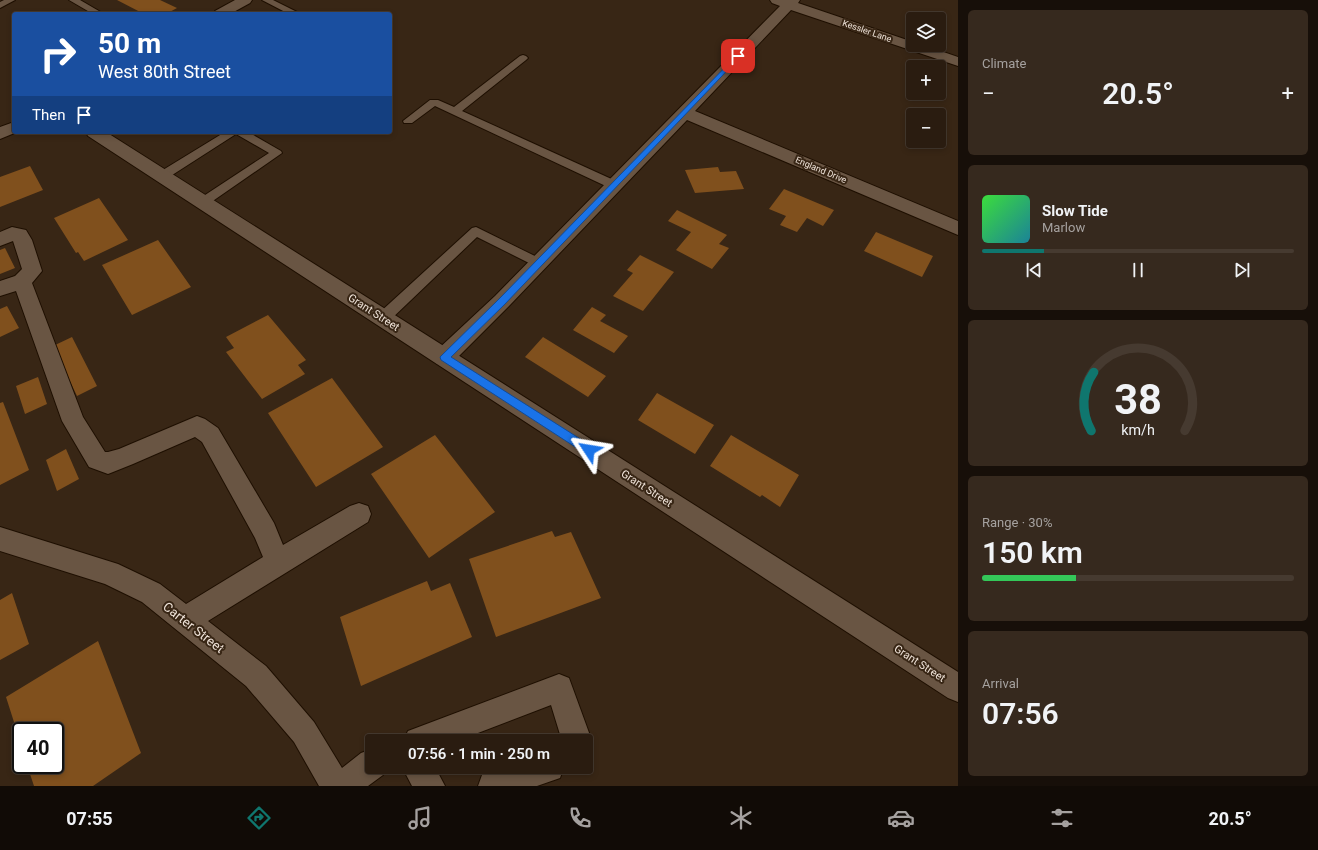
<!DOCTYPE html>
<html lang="en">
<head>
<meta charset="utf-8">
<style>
	:root { --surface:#2a1c10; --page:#36291e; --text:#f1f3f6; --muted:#a5a19f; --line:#463a30; --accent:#0f766e }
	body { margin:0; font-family:Roboto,sans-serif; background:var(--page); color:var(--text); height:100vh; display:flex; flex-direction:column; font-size:15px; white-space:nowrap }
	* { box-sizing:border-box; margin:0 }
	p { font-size:13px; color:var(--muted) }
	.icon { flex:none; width:22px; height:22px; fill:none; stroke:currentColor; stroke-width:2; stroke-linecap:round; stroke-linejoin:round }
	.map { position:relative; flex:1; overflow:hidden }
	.drawer { display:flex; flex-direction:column; gap:10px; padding:10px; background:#170f09; width:360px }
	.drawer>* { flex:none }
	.hud { position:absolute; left:12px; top:12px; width:380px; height:122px; border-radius:4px; box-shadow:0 2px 6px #0003,0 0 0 1px var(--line); background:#1a4fa0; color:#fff; overflow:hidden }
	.tools { position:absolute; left:906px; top:12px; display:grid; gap:8px }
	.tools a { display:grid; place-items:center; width:40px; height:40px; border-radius:4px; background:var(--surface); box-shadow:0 2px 6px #0003,0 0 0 1px var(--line); font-size:20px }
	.speed { position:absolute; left:12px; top:722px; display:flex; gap:8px; font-size:20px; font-weight:700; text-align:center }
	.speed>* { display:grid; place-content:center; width:52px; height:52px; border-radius:50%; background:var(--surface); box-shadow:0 2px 6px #0003,0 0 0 1px var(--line); line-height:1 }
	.speed .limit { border:2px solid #111; border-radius:6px; background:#fff; color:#111 }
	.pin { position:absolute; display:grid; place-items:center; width:34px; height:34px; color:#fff; margin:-17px; border-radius:8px; box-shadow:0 2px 6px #0006 }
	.me { position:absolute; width:44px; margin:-22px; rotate:303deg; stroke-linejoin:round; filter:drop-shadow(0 0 3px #0008) }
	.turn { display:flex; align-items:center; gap:14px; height:84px; padding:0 20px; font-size:18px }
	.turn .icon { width:52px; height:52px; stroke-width:2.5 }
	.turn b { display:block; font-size:28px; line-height:34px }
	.then { display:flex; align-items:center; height:38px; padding:0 20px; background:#0003; gap:8px; font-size:15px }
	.big { font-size:30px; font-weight:600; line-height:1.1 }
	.drawer .card { flex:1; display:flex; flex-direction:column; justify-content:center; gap:6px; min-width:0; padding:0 14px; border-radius:6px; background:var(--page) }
	.drawer .dial { align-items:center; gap:0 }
	.dial svg { height:104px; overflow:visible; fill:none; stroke:var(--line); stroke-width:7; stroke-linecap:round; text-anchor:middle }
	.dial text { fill:var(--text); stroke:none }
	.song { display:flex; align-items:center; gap:12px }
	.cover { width:48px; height:48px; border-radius:6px; background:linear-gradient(135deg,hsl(120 70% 55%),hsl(190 70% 35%)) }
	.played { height:4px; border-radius:2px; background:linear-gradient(90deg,var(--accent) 20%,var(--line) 20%) }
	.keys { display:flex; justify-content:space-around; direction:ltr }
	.heat { display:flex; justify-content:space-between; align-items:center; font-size:22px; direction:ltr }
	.charge { height:6px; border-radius:3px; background:linear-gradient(90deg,#34c759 30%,var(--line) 0) }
	.trip { position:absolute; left:365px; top:734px; width:228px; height:40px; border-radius:4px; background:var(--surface); box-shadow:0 2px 6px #0003,0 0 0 1px var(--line); font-weight:600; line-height:40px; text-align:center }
	.tab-bar { display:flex; height:64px; justify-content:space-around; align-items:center; background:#110b06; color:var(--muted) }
	.tab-bar .icon { width:28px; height:28px }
	.tab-bar .current { color:var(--accent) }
	.tab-bar b { font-size:18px; color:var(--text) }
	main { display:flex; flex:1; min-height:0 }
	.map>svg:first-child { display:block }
	.building { fill:#80501d }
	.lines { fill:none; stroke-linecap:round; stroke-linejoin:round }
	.lane-casing { stroke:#1e0f01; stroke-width:2 }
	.street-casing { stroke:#1e0f01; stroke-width:2 }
	.secondary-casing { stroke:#1e0f01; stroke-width:2 }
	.lane { fill:#695543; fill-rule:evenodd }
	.street { fill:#695543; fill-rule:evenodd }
	.secondary { fill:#695543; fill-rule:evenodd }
	.route { fill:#1a73e8; stroke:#114b97 }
	.labels { text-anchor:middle; stroke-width:4; stroke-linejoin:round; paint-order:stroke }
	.far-street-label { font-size:9px; fill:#efe3d9; stroke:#382615 }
	.street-label { font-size:11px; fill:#efe3d9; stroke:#382615 }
	.near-street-label { font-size:13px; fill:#efe3d9; stroke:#382615 }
</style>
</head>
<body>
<main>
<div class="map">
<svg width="958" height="786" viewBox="0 0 958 786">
	<rect width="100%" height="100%" fill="#382615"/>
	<path class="building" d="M117 0H160L177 8 166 14H144Z
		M30 166 43 190 0 207V177Z
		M718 167 720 172 736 171 744 189 695 193 685 170Z
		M784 189 834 210 823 226 807 218 797 232 780 225 786 216 769 209Z
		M99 198 128 240 84 261 78 252 76 253 54 218Z
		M677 210 727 235 719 244 729 248 712 269 676 250 691 232 668 221Z
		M876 232 933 256 922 277 864 251Z
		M158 240 191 287 132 315 102 265Z
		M5 248 15 268 0 274V250Z
		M640 255 674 272 643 311 613 296 633 273 627 270Z
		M7 306 19 328 0 337V309Z
		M592 307 606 315 600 321 628 336 614 353 573 330Z
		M268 315 306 360 298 365 305 374 262 399 226 352 234 348 226 337Z
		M72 337 97 386 77 396 53 346Z
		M543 337 606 376 588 397 525 357Z
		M38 377 47 404 25 414 16 386Z
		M332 378 383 447 316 487 268 413Z
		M657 393 714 425 695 454 638 420Z
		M3 402 29 470 0 485V403Z
		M435 435 495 512 429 558 371 474Z
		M731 435 799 475 780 507 762 495 760 497 710 466Z
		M66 449 79 479 57 491 46 460Z
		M552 531 555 537 571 532 601 598 496 637 469 559Z
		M427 581 431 591 450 583 472 637 361 686 340 617Z
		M12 593 29 644 0 660V600Z
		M98 641 141 753 93 786H34L27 765H55V731H21V744L6 697Z"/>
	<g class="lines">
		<g class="lane-casing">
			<path id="lane" d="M4 0H15L0 8V2Z
				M69 0H80L104 14H93Z
				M262 0H273L297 12 296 14H287V13Z
				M523 55 526 56 528 58 526 60 462 111 618 182 620 185 618 188H610L435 106 412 123H404L403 121 430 100H438L454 107 520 56Z
				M225 132H248L281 151 282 153 207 205H199L197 202 199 199 269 153 236 134 166 179H158L156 176 158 173Z
				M476 227 543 260 545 263 543 266 539 267 535 266 477 237 388 322 383 323 378 322 377 318 378 314 472 228Z"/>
		</g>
		<g class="street-casing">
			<path id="street" d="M770 0H800L798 3 913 42V45H923L958 57V66L791 10 695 111 958 221V235L687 120 509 306 452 363 444 366 436 363 433 357 436 351 495 296 780 6 772 3Z
				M12 227 26 230 32 240 42 271 32 283 83 417 105 452H108L119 449 197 416 205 419 218 428 274 523 283 545 350 506 359 503 368 506 371 514 368 522 208 621 266 666 314 722 342 768 361 753 372 749V767H386L383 775 368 786H319L294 742 246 686 142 602 105 584 0 551V527L118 564 160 584 186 604 263 557 255 538 202 442 195 437 133 464 108 474 89 467 62 421 16 291 0 296V281L15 276 22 269 13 241 0 246V232Z
				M559 674 569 678 592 741 587 751 586 752V741H562L551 705 457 741H403L408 731Z
				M402 767H435L445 786H412Z
				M504 767H564L560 778 537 786H478L482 775Z"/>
		</g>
		<g class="secondary-casing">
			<path id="secondary" d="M235 0H252L250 3 230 14H213L215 11Z
				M14 122V132H17L0 139V127Z
				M86 132H106L958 672V702L948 698 88 136Z"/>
		</g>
		<use href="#lane" class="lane"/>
		<use href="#street" class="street"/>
		<use href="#secondary" class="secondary"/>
	</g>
	<path class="route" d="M738 54 740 55V57L505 304 451 357 593 447 594 450 593 454 589 455 586 454 441 360 440 357 499 299Z"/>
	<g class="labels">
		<g class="far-street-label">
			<text transform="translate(867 31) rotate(19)" y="3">Kessler Lane</text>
			<text transform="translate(821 170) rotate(23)" y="3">England Drive</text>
		</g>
		<g class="street-label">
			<text transform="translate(374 312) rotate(33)" y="4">Grant Street</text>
			<text transform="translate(647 488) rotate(33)" y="4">Grant Street</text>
			<text transform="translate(920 663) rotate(33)" y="4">Grant Street</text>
		</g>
		<g class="near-street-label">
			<text transform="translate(194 627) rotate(38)" y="5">Carter Street</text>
		</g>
	</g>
</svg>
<div class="tools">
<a><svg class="icon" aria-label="layers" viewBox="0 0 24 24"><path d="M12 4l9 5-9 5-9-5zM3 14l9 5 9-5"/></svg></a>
<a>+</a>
<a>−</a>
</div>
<div class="speed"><div class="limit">40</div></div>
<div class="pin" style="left:738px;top:56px;background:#d93025"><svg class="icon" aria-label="arrive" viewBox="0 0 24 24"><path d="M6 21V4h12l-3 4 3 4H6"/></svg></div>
<svg class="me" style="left:589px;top:450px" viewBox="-20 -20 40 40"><path d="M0-17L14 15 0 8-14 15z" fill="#1a73e8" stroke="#fff" stroke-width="4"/></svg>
<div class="trip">07:56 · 1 min · 250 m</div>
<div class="hud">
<div class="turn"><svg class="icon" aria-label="right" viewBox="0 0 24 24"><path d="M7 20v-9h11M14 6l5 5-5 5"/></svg><div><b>50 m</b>West 80th Street</div></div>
<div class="then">Then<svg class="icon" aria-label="arrive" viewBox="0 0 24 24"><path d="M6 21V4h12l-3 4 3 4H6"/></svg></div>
</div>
</div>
<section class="drawer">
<div class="card"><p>Climate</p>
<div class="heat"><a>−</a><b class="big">20.5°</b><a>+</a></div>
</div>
<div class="card">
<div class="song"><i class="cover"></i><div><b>Slow Tide</b><p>Marlow</p></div></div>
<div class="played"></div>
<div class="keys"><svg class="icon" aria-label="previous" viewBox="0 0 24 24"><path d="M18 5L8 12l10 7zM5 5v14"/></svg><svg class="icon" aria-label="pause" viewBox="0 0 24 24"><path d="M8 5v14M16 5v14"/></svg><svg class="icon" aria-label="next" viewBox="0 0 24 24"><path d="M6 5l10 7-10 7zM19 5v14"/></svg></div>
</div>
<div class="card dial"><svg viewBox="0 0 100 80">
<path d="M14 69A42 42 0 1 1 86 69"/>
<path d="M14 69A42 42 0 0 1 16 24" stroke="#0f766e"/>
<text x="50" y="56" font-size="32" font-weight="700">38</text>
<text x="50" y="72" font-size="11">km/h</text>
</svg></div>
<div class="card"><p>Range · 30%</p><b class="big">150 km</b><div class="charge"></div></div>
<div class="card"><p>Arrival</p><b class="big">07:56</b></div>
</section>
</main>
<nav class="tab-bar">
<b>07:55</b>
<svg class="icon current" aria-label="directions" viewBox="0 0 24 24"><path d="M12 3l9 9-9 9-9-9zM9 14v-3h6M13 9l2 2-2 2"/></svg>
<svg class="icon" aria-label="music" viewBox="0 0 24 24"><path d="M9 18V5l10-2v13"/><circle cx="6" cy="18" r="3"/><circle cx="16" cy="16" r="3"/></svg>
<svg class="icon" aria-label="phone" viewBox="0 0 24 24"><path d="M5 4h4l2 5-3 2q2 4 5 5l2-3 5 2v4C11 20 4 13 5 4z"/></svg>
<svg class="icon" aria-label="climate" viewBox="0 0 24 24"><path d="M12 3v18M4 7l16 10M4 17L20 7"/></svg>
<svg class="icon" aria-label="car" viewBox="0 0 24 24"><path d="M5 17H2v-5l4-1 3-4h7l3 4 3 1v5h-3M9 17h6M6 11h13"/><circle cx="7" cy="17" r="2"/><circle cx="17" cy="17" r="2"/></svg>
<svg class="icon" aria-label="filters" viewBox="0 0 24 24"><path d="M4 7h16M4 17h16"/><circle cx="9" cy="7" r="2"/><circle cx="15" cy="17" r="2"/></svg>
<b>20.5°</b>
</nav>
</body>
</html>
